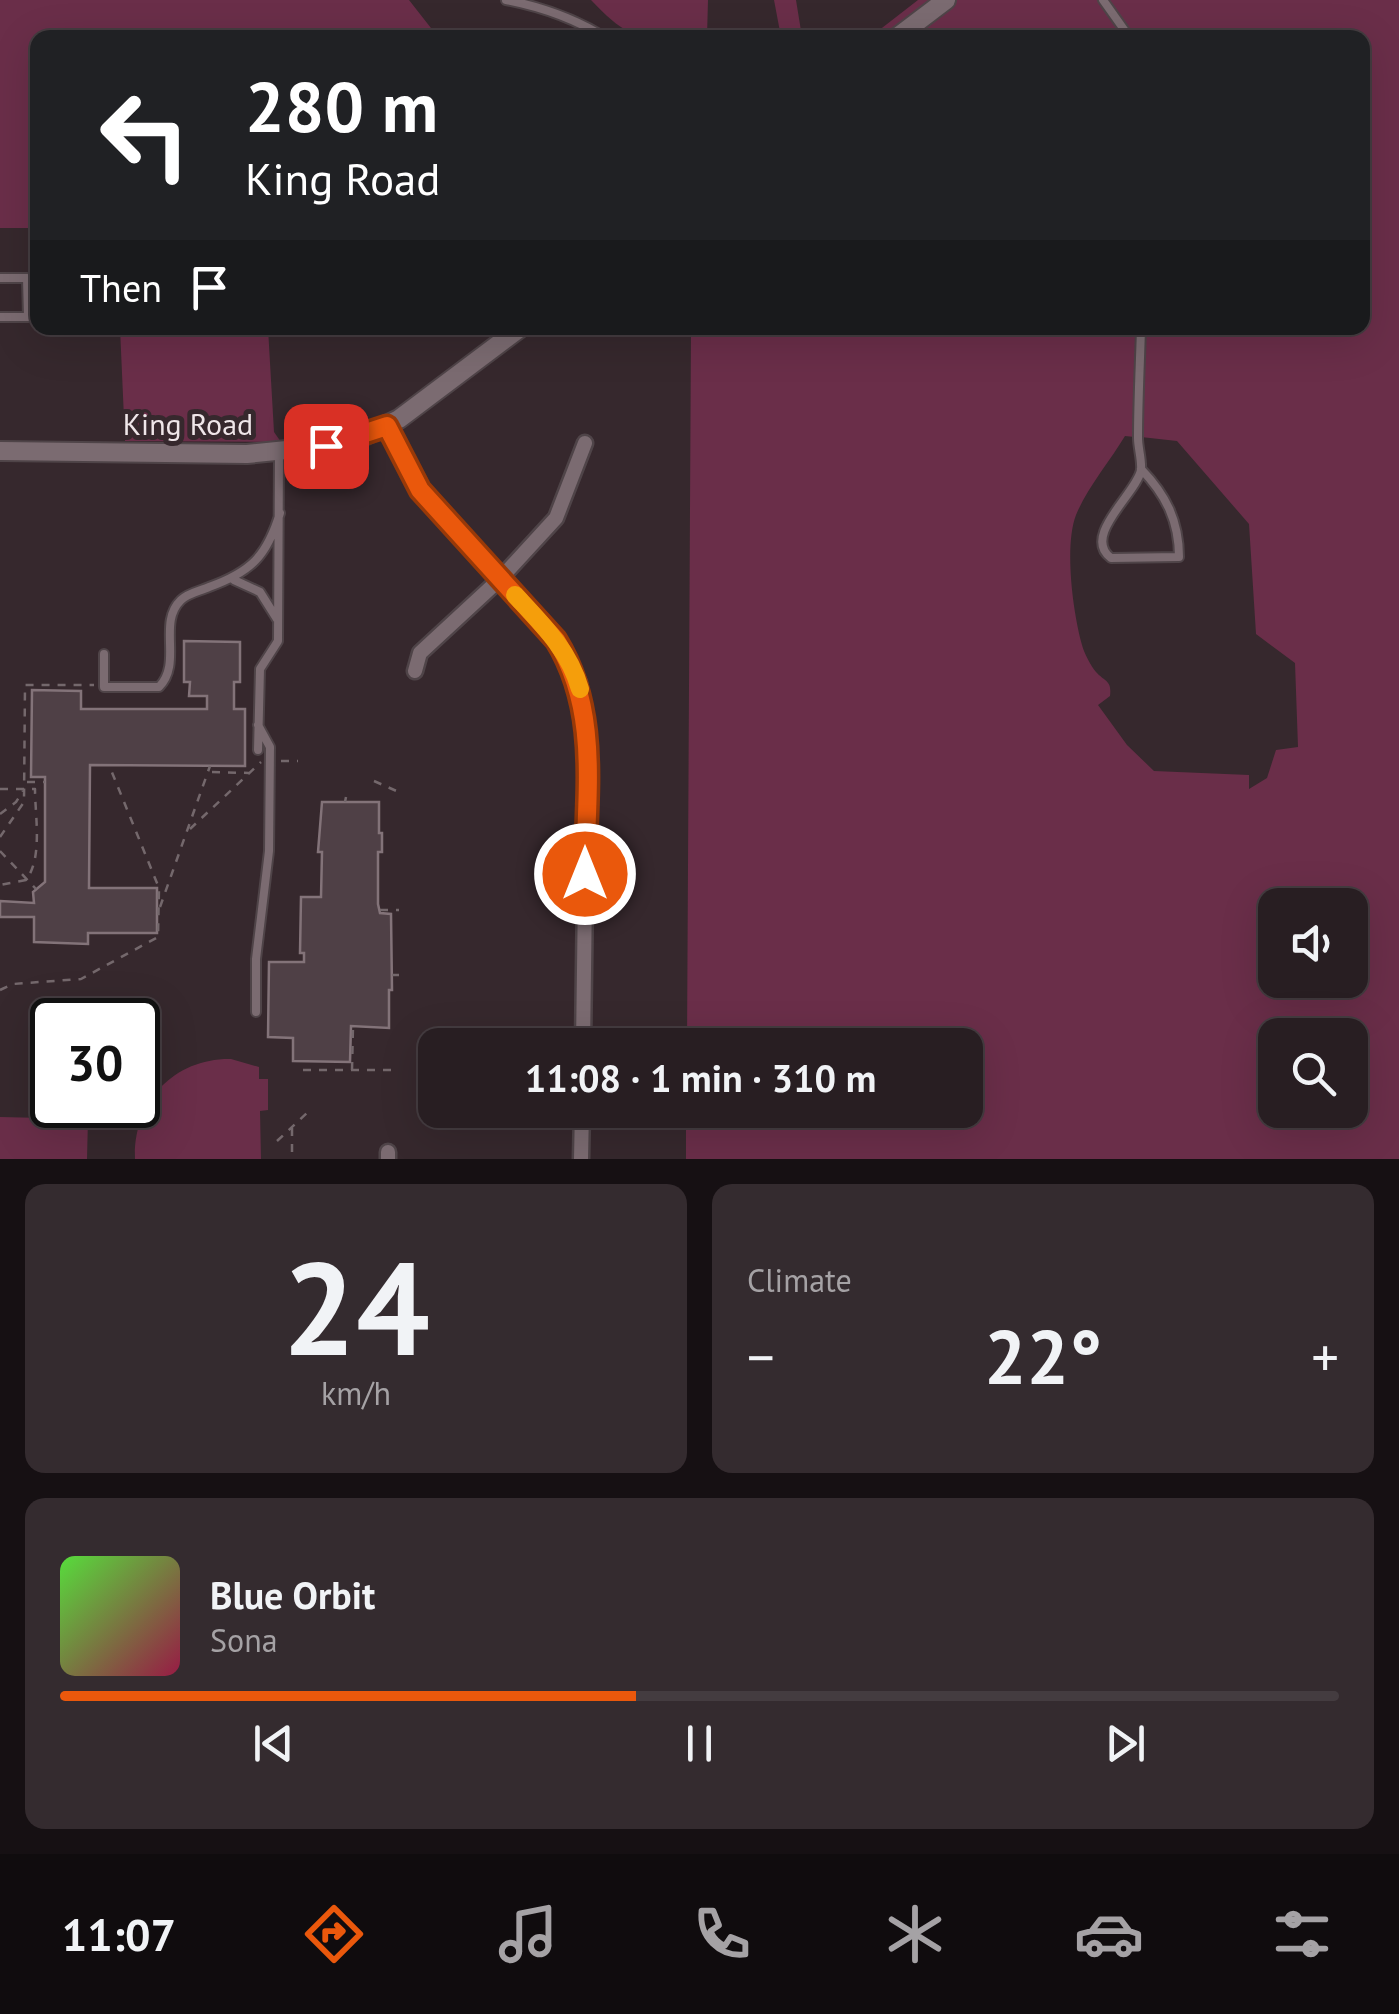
<!DOCTYPE html>
<html lang="en">
<head>
<meta charset="utf-8">
<style>
	:root { --surface:#281e22; --page:#342b2f; --text:#f1f3f6; --muted:#a5a2a5; --line:#443c40; --accent:#ea580c }
	body { margin:0; font-family:"PT Sans",sans-serif; background:var(--page); color:var(--text); height:100vh; display:flex; flex-direction:column; font-size:38px; white-space:nowrap }
	* { box-sizing:border-box; margin:0 }
	p { font-size:32px; color:var(--muted) }
	.icon { flex:none; width:55px; height:55px; fill:none; stroke:currentColor; stroke-width:2; stroke-linecap:round; stroke-linejoin:round }
	.map { position:relative; height:1159px; overflow:hidden }
	.side { display:flex; flex-direction:column; gap:25px; padding:25px; background:#161013; flex:1 }
	.side>* { flex:none }
	.top-card { position:absolute; left:30px; top:30px; width:1340px; height:305px; border-radius:20px; box-shadow:0 10px 40px #0002,0 0 0 2px var(--line); background:#202124; color:#fff; overflow:hidden }
	.tools { position:absolute; left:1258px; top:888px; display:grid; gap:20px }
	.tools a { display:grid; place-items:center; width:110px; height:110px; border-radius:20px; background:var(--surface); box-shadow:0 10px 40px #0002,0 0 0 2px var(--line); font-size:50px }
	.speed { position:absolute; left:30px; top:998px; display:flex; gap:20px; font-size:50px; font-weight:700; text-align:center }
	.speed>* { display:grid; place-content:center; width:130px; height:130px; border-radius:50%; background:var(--surface); box-shadow:0 10px 40px #0002,0 0 0 2px var(--line); line-height:1 }
	.speed .limit { border:5px solid #111; border-radius:15px; background:#fff; color:#111 }
	.pin { position:absolute; display:grid; place-items:center; width:85px; height:85px; color:#fff; margin:-42px; border-radius:20px; box-shadow:0 5px 15px #0006 }
	.me { position:absolute; width:110px; margin:-55px; rotate:0deg; stroke-linejoin:round; filter:drop-shadow(0 0 8px #0008) }
	.turn { display:flex; align-items:center; gap:35px; height:210px; padding:0 50px; font-size:45px }
	.turn .icon { width:130px; height:130px; stroke-width:2.5 }
	.turn b { display:block; font-size:70px; line-height:85px }
	.then { display:flex; align-items:center; height:95px; padding:0 50px; background:#0003; gap:20px; font-size:38px }
	.big { font-size:75px; font-weight:800; line-height:1.1 }
	.side .card { flex:1; display:flex; flex-direction:column; justify-content:center; gap:15px; min-width:0; padding:0 35px; border-radius:20px; background:var(--page) }
	.side .dial { align-items:center; gap:0 }
	.dial b { font-size:130px; line-height:1 }
	.song { display:flex; align-items:center; gap:30px }
	.cover { width:120px; height:120px; border-radius:15px; background:linear-gradient(135deg,hsl(110 70% 55%),hsl(340 70% 35%)) }
	.played { height:10px; border-radius:5px; background:linear-gradient(90deg,var(--accent) 45%,var(--line) 45%) }
	.keys { display:flex; justify-content:space-around; direction:ltr }
	.heat { display:flex; justify-content:space-between; align-items:center; font-size:55px; direction:ltr }
	.side .tiles { flex:1; display:grid; gap:25px; grid-template-columns:1fr 1fr }
	.card:last-child { grid-column:span 2 }
	.trip { position:absolute; left:418px; top:1028px; width:565px; height:100px; border-radius:20px; background:var(--surface); box-shadow:0 10px 40px #0002,0 0 0 2px var(--line); font-weight:800; line-height:100px; text-align:center }
	.menu { display:flex; height:160px; justify-content:space-around; align-items:center; background:#100c0e; color:var(--muted) }
	.menu .icon { width:70px; height:70px }
	.menu .active { color:var(--accent) }
	.menu b { font-size:45px; color:var(--text) }
	.map>svg:first-child { display:block }
	.green { fill:#6a2e49; fill-rule:evenodd }
	.building { fill:#4f4046; stroke:#837379; stroke-width:2.5 }
	.lines { fill:none; stroke-linecap:round; stroke-linejoin:round }
	.service-casing { stroke:#4f4448; stroke-width:12 }
	.minor-casing { stroke:#4f4448; stroke-width:19 }
	.tertiary-casing { stroke:#4f4448; stroke-width:22 }
	.path { stroke:#74686c; stroke-width:2.5; stroke-dasharray:8 8; stroke-linecap:butt }
	.service { stroke:#7b6b71; stroke-width:8 }
	.minor { stroke:#7b6b71; stroke-width:14 }
	.tertiary { stroke:#7b6b71; stroke-width:18 }
	.route-casing { stroke:#983908; stroke-width:25 }
	.route { stroke:#ea580c; stroke-width:18 }
	.slow { stroke:#f59e0b; stroke-width:18 }
	.labels { text-anchor:middle; stroke-width:10; stroke-linejoin:round; paint-order:stroke }
	.street-label { font-size:30px; fill:#efe6e9; stroke:#36282d }
</style>
</head>
<body>
<div class="map">
<svg width="1399" height="1159" viewBox="0 0 1399 1159">
	<rect width="100%" height="100%" fill="#36282d"/>
	<path class="green" d="M0 0H409L438 37 38 38 37 228H0Z
		M591 0H708L707 37C646 38 635 47 591 0Z
		M774 0H796L802 37H781Z
		M918 0H934L884 37 869 38Z
		M955 0H1097L1125 37 905 38Z
		M1108 0H1399V1159H686V1110H965V1045H687L691 328H1138L1135 437 1125 436C1110 461 1087 488 1076 515 1064 546 1073 613 1082 645 1084 653 1091 666 1096 672 1105 682 1112 680 1110 696L1098 705 1127 745 1154 771 1249 775V789L1267 778 1276 750 1298 747 1295 663 1256 634 1249 524 1177 441 1141 437 1144 328H1362V38L1135 37ZM1275 905H1350V980H1275ZM1275 1035H1350V1110H1275Z
		M120 328H268L274 432 281 442 125 441Z
		M231 1059 259 1067V1079H268V1110L260 1111 261 1159H135C133 1102 174 1058 231 1059Z
		M0 1117 88 1119 87 1159H0Z"/>
	<path class="building" d="M184 641 240 642V682H234V709H245V766L90 765 89 888H157V933H88V944L34 942V917H0V901L34 903 33 892 45 882V777H31L32 690 81 691V709H207V696H189L190 682H184Z
		M322 802H379V833H382V852H378V904L380 913 391 914 392 990H389V1028L351 1026 350 1062 293 1061V1038L268 1037 269 962H304V953H300L301 897H321L322 852H318Z"/>
	<g class="lines">
		<g class="service-casing">
			<path id="service" d="M506 0C543 7 574 18 606 38
				M1103 0 1130 38
				M0 278H27L28 317H0
				M1141 469C1166 495 1179 521 1179 557L1111 558C1081 536 1137 493 1141 470 1142 460 1138 448 1138 438 1138 401 1140 364 1141 328
				M234 580 260 592 277 619
				M104 654V687H159C183 663 157 623 181 600 188 593 200 591 209 587 251 572 267 556 280 513
				M258 750 260 669 278 641 279 453
				M256 1012V959L269 851 270 747 258 725"/>
		</g>
		<g class="minor-casing">
			<path id="minor" d="M387 426 420 490 556 640 579 683 587 743 583 1045
				M415 671 420 653 500 579 556 518 585 443
				M388 1159V1152
				M581 1159 582 1110"/>
		</g>
		<g class="tertiary-casing">
			<path id="tertiary" d="M896 38 946 0
				M0 451 247 454 326 446 366 435 399 419 520 328"/>
		</g>
		<path class="path" d="M281 761H298
			M212 772 249 773
			M374 781 401 793
			M27 782H45
			M0 789H35C35 816 43 858 26 880L0 885
			M345 802 346 797
			M0 814 16 802 23 791
			M190 829 261 762
			M0 837 24 802 25 685H94
			M0 851 36 889
			M160 907 210 766
			M380 910H399
			M392 975H399
			M0 990 13 984 81 979 158 937 159 888 109 765
			M303 1070H398
			M352 1070 353 1026
			M292 1128V1159
			M277 1141 307 1113"/>
		<use href="#service" class="service"/>
		<use href="#minor" class="minor"/>
		<use href="#tertiary" class="tertiary"/>
	</g>
	<g class="lines">
		<g class="route-casing">
			<path id="route" d="M326 446 387 426 420 490 556 640C600 711 586 793 585 874"/>
		</g>
		<use href="#route" class="route"/>
		<path class="slow" d="M515 595C542 624 569 650 580 689"/>
	</g>
	<g class="labels">
		<g class="street-label">
			<text x="188" y="435">King Road</text>
		</g>
	</g>
</svg>
<div class="tools">
<a><svg class="icon" aria-label="sound" viewBox="0 0 24 24"><path d="M4 9h4l5-4v14l-5-4H4zM17 9q2 3 0 6"/></svg></a>
<a><svg class="icon" aria-label="search" viewBox="0 0 24 24"><circle cx="10" cy="10" r="6"/><path d="M15 15l6 6"/></svg></a>
</div>
<div class="speed"><div class="limit">30</div></div>
<div class="pin" style="left:326px;top:446px;background:#d93025"><svg class="icon" aria-label="arrive" viewBox="0 0 24 24"><path d="M6 21V4h12l-3 4 3 4H6"/></svg></div>
<svg class="me" style="left:585px;top:874px" viewBox="-20 -20 40 40"><circle r="17" fill="#ea580c" stroke="#fff" stroke-width="3"/><path d="M0-11L8 9 0 5-8 9z" fill="#fff"/></svg>
<div class="trip">11:08 · 1 min · 310 m</div>
<div class="top-card">
<div class="turn"><svg class="icon" aria-label="left" viewBox="0 0 24 24"><path d="M17 20v-9H6M10 6l-5 5 5 5"/></svg><div><b>280 m</b>King Road</div></div>
<div class="then">Then<svg class="icon" aria-label="arrive" viewBox="0 0 24 24"><path d="M6 21V4h12l-3 4 3 4H6"/></svg></div>
</div>
</div>
<section class="side">
<div class="tiles">
<div class="card dial"><b>24</b><p>km/h</p></div>
<div class="card"><p>Climate</p>
<div class="heat"><a>−</a><b class="big">22°</b><a>+</a></div>
</div>
<div class="card">
<div class="song"><i class="cover"></i><div><b>Blue Orbit</b><p>Sona</p></div></div>
<div class="played"></div>
<div class="keys"><svg class="icon" aria-label="previous" viewBox="0 0 24 24"><path d="M18 5L8 12l10 7zM5 5v14"/></svg><svg class="icon" aria-label="pause" viewBox="0 0 24 24"><path d="M8 5v14M16 5v14"/></svg><svg class="icon" aria-label="next" viewBox="0 0 24 24"><path d="M6 5l10 7-10 7zM19 5v14"/></svg></div>
</div>
</div>
</section>
<nav class="menu">
<b>11:07</b>
<svg class="icon active" aria-label="directions" viewBox="0 0 24 24"><path d="M12 3l9 9-9 9-9-9zM9 14v-3h6M13 9l2 2-2 2"/></svg>
<svg class="icon" aria-label="music" viewBox="0 0 24 24"><path d="M9 18V5l10-2v13"/><circle cx="6" cy="18" r="3"/><circle cx="16" cy="16" r="3"/></svg>
<svg class="icon" aria-label="phone" viewBox="0 0 24 24"><path d="M5 4h4l2 5-3 2q2 4 5 5l2-3 5 2v4C11 20 4 13 5 4z"/></svg>
<svg class="icon" aria-label="climate" viewBox="0 0 24 24"><path d="M12 3v18M4 7l16 10M4 17L20 7"/></svg>
<svg class="icon" aria-label="car" viewBox="0 0 24 24"><path d="M5 17H2v-5l4-1 3-4h7l3 4 3 1v5h-3M9 17h6M6 11h13"/><circle cx="7" cy="17" r="2"/><circle cx="17" cy="17" r="2"/></svg>
<svg class="icon" aria-label="filters" viewBox="0 0 24 24"><path d="M4 7h16M4 17h16"/><circle cx="9" cy="7" r="2"/><circle cx="15" cy="17" r="2"/></svg>
</nav>
</body>
</html>
